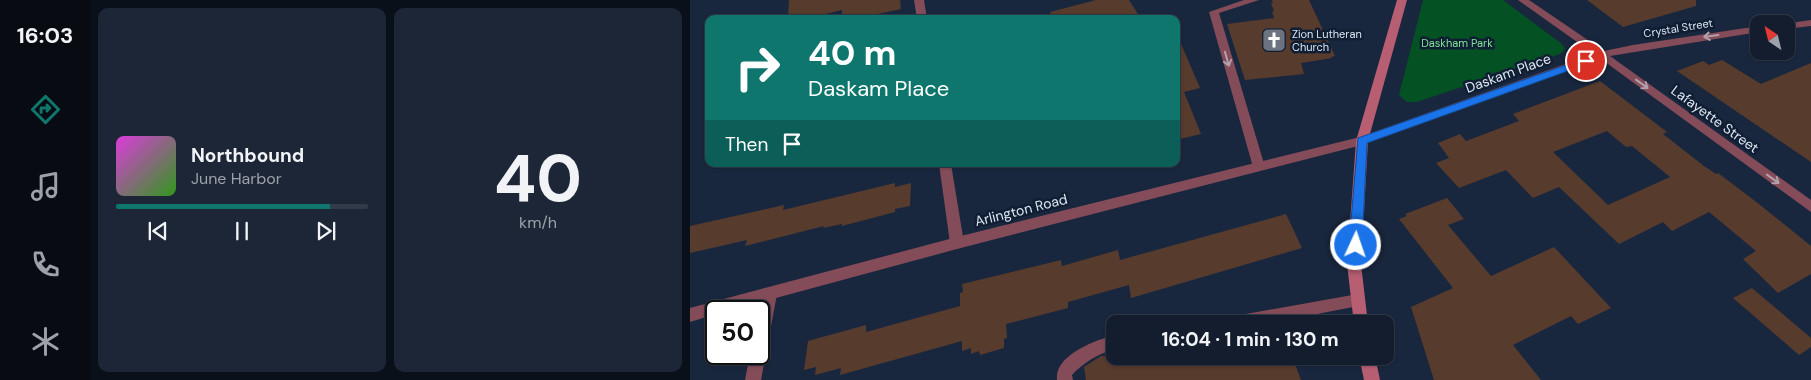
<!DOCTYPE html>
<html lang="en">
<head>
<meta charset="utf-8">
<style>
	:root { --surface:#131d2e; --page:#1c2636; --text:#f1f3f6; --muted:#9da2aa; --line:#323b4a; --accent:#0f766e }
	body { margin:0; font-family:"DM Sans",sans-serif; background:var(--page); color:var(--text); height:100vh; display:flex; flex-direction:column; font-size:19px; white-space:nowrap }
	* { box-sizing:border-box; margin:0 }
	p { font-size:16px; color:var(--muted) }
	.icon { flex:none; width:28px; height:28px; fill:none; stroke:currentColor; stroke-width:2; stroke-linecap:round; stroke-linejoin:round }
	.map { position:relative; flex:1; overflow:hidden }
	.drawer { display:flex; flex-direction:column; gap:8px; padding:8px; background:#0a1019; width:600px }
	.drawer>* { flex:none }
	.guide { position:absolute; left:15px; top:15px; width:475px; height:152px; border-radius:10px; box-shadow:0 1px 4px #0004,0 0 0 1px var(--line); background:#0f766e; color:#fff; overflow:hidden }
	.needle { width:32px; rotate:325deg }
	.controls { position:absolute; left:1060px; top:15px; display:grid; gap:10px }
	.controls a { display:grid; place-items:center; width:45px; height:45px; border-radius:10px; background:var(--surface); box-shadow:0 1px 4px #0004,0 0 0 1px var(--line); font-size:25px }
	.speed { position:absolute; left:15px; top:300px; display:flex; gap:10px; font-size:25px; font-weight:700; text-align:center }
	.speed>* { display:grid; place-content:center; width:65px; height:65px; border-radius:50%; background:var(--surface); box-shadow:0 1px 4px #0004,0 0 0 1px var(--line); line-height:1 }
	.speed .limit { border:2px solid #111; border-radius:8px; background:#fff; color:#111 }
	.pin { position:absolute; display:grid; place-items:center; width:42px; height:42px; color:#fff; margin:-21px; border:2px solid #fff; border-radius:50%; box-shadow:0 1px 5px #0007 }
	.me { position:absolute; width:55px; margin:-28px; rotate:3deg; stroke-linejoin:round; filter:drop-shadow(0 0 4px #0008) }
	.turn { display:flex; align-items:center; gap:18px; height:105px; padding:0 20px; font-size:22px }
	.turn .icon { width:65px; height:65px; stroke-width:2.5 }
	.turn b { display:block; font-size:35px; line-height:42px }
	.then { display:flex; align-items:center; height:48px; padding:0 20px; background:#0003; gap:10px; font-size:19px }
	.drawer .widget { flex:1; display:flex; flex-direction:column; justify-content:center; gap:8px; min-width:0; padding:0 18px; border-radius:10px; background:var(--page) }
	.drawer .dial { align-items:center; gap:0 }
	.dial b { font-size:65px; line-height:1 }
	.song { display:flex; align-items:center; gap:15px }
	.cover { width:60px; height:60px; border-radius:8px; background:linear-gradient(135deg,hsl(300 70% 55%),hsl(110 70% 35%)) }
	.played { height:5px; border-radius:2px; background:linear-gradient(90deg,var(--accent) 85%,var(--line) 85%) }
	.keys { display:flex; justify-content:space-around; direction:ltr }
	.drawer .tiles { flex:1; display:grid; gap:8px; grid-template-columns:repeat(2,1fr) }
	.trip { position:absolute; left:416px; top:315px; width:288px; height:50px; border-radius:10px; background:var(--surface); box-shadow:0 1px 4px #0004,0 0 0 1px var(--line); font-weight:700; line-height:50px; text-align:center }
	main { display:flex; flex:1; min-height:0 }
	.tabs { display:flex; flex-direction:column; width:90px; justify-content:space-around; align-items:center; background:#080c12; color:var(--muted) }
	.tabs .icon { width:35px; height:35px }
	.tabs .current { color:var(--accent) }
	.tabs b { font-size:22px; color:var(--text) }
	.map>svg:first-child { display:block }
	.green { fill:#045123 }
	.building { fill:#573b2d; fill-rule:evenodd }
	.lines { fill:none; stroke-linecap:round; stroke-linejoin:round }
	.service { fill:#844c58; fill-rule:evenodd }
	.minor { fill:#844c58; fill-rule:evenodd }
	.tertiary { fill:#844c58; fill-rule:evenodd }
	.secondary { fill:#b85e73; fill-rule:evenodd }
	.oneway { stroke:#b4a0ad }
	.route { fill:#1a73e8; stroke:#114b97 }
	.labels { text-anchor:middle; stroke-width:5; stroke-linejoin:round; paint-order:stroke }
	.far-street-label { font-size:11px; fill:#dbe5f3; stroke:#101e33 }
	.far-poi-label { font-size:11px; fill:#dbe5f3; stroke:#101e33; text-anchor:start }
	.far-park-label { font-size:11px; fill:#7ee295; stroke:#101e33 }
	.street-label { font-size:14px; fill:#dbe5f3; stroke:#101e33 }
</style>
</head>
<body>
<main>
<nav class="tabs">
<b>16:03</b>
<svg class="icon current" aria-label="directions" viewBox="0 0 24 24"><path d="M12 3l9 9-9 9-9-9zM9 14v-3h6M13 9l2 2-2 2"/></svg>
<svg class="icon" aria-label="music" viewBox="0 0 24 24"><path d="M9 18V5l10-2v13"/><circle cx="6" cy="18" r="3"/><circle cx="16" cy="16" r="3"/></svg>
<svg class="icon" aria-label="phone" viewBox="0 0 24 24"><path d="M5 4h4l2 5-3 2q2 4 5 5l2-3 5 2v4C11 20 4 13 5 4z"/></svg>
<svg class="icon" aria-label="climate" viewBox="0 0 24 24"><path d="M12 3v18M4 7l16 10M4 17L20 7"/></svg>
</nav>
<section class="drawer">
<div class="tiles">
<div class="widget">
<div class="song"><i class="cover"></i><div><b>Northbound</b><p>June Harbor</p></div></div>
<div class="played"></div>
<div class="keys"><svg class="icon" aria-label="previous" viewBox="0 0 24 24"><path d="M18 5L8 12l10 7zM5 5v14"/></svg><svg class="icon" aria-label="pause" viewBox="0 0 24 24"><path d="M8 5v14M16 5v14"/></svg><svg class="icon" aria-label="next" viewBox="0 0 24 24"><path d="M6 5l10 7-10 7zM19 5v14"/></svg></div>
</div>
<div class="widget dial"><b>40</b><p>km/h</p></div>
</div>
</section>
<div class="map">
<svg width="1121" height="380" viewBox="0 0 1121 380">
	<rect width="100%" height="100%" fill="#19273e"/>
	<path class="green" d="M733 0H813L872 44 875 49 870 54 727 102H717L709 95Z"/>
	<path class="building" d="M99 0H210L211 9 164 19H152V10L115 19H98Z
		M406 0H439L451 19H361L360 12Z
		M582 0H619L645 56 641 57 642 58 611 63 614 74 555 80 537 24 584 18 582 12 584 11 581 3H583Z
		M897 0H1006V6L933 27Z
		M486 32 510 88 494 92 511 134 486 140Z
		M1032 60 1071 84 1121 63V162L987 71 1013 61 1019 65Z
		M910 81 977 132 973 134 1014 166 1026 174 1028 173 1069 204 1121 246V274L1088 293 1053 259 1066 251 1019 212 982 231 973 222 929 244 869 187 843 198 816 170 769 188 746 163 759 158 748 143 770 134 776 141 829 121 823 114ZM917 131 936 147 942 146 980 177 918 205 863 152Z
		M205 183V187L221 183 220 206 205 209V212L152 226V224L133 228 134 226 55 246 57 240 0 253V226L94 205 93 210Z
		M757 198 774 219 758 225 801 276 864 247 921 308 888 324 881 316 823 345 851 380H744L721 307 763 288 709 219 717 216 715 214Z
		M596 214 612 248 441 298 439 285 378 302V308L316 324 317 338 314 339V348L290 355 289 351 281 354V348L272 351V341L150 375 151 368 125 375 126 367 114 370 118 341 176 325V332L270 306V293L273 292 272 284 371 260 372 266 428 250 430 260Z
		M1062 288 1121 338V347L1109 355 1043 298Z
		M411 356H443L446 366 478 356H602L611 380H396L394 367Z"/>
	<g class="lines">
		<path class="service" d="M554 0H569L529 13 575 167 569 171 563 167 519 12Z
			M668 294 673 296 675 300 673 304 668 306 576 324H532L534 319 539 317Z
			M425 335V349C408 354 394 362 382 375L383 380H367C364 355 406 340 425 335Z"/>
		<path class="minor" d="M224 0H234L237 19H227Z
			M249 164H261L274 243 272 247 267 249 262 247 260 243Z
			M80 288 85 290 87 294 71 380H55L60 354H69C69 333 66 309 75 290Z"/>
		<path class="tertiary" d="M828 0H839L914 51 943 45 1069 26V32L920 56 1121 200V212L911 59 672 145 267 249 38 311H26V314L0 322V308L267 237 670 137 904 54Z
			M1121 20V26L1096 29V24H1093Z"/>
		<path class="secondary" d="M707 0H717L678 141 671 264 678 324H664L657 264 666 141Z
			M669 356H685L690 380H674Z"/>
	</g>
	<defs><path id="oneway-shaft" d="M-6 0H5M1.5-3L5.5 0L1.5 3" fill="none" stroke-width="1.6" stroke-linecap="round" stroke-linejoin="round" transform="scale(1.25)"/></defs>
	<g class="oneway">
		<use href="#oneway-shaft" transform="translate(1021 36) rotate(172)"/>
		<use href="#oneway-shaft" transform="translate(537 59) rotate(74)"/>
		<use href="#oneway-shaft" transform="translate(952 84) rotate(36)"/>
		<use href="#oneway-shaft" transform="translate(1083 179) rotate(36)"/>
	</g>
	<path class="route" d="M896 58 901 61 900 63 677 143 672 245 670 248H661L659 245 668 138Z"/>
	<defs>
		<g id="church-square" transform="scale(1.25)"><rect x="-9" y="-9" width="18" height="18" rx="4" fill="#6b7280" stroke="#101e33"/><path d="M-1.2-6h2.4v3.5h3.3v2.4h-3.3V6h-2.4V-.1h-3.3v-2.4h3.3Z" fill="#fff"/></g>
	</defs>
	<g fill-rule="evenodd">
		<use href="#church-square" x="584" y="40"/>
	</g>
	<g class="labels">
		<g class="far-street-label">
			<text transform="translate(988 28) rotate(-9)" y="4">Crystal Street</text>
		</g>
		<g class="far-poi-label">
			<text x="602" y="38">Zion Lutheran<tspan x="602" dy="13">Church</tspan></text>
		</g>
		<g class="far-park-label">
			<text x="767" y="47">Daskham Park</text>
		</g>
		<g class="street-label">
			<text transform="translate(818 73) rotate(-20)" y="5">Daskam Place</text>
			<text transform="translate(1025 119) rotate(36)" y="5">Lafayette Street</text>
			<text transform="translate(331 210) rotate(-14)" y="5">Arlington Road</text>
		</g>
	</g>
</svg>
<div class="controls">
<a><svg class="needle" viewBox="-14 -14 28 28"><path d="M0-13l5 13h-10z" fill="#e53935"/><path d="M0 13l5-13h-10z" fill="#9da2aa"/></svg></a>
</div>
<div class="speed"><div class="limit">50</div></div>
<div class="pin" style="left:896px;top:61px;background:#d93025"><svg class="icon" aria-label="arrive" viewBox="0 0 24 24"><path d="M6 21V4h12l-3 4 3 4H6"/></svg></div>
<svg class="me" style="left:666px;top:245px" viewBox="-20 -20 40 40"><circle r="17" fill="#1a73e8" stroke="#fff" stroke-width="3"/><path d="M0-11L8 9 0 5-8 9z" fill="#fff"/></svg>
<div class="trip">16:04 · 1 min · 130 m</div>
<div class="guide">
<div class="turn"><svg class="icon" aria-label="right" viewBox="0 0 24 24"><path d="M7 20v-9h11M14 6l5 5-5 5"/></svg><div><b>40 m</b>Daskam Place</div></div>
<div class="then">Then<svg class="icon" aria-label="arrive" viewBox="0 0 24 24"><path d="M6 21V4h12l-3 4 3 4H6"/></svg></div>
</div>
</div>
</main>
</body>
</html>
